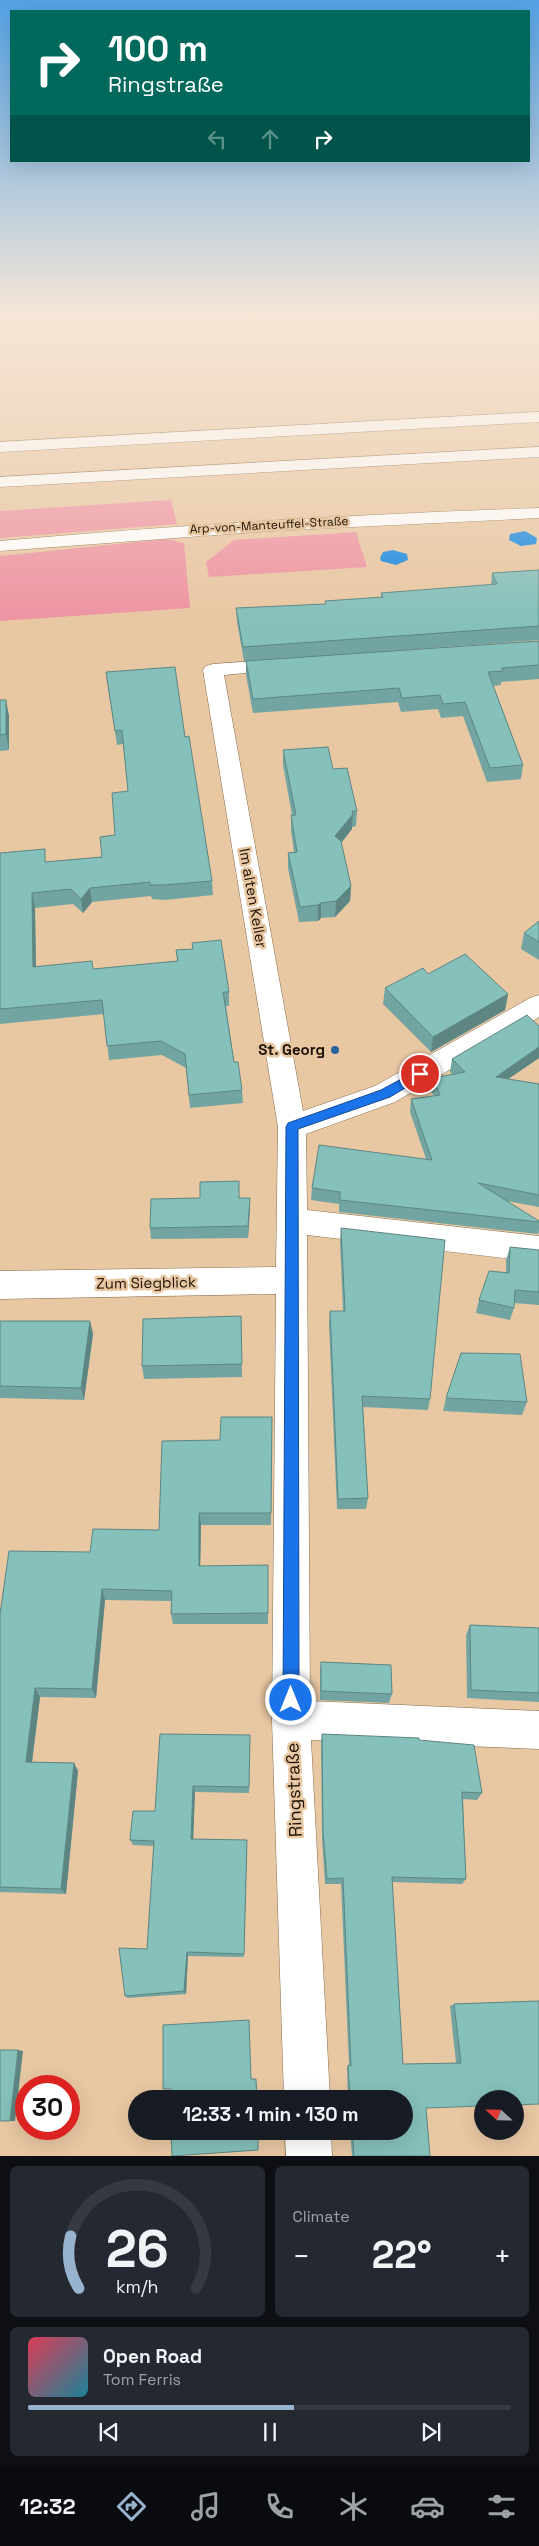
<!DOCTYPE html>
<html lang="en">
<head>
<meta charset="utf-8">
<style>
	:root { --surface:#171b24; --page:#242831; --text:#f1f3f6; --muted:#9ea1a6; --line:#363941; --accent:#97b3ce }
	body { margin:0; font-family:"Space Grotesk",sans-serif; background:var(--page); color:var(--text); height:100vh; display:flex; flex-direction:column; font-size:19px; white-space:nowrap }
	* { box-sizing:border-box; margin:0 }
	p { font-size:16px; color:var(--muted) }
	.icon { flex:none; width:28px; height:28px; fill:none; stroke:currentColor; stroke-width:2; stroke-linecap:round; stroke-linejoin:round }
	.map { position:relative; height:2156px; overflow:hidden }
	.sheet { display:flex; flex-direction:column; gap:10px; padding:10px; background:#0d0f14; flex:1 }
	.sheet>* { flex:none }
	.top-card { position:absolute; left:10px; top:10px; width:520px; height:152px; border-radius:0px; box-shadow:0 5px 20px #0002; background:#00695c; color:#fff; overflow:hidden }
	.needle { width:32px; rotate:292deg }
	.buttons { position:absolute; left:474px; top:2090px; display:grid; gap:10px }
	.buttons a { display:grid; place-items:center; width:50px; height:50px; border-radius:50%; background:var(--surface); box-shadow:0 5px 20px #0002; font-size:25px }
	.speed { position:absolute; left:15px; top:2075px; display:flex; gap:10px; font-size:25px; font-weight:700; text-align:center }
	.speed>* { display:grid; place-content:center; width:65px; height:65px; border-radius:50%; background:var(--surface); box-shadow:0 5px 20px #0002; line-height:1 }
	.speed .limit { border:8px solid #d22; background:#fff; color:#111 }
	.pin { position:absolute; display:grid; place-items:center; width:42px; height:42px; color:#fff; margin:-21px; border:2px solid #fff; border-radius:50%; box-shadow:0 1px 5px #0007 }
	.me { position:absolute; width:55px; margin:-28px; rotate:0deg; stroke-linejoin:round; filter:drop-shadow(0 0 4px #0008) }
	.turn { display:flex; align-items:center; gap:18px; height:105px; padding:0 15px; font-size:22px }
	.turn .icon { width:65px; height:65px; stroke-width:2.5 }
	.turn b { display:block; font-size:35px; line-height:42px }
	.lanes { display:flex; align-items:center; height:48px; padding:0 15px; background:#0003; justify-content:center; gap:25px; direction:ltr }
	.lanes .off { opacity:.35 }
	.big { font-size:38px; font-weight:800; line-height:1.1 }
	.sheet .tile { flex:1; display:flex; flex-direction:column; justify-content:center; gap:8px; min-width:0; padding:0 18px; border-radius:8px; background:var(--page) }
	.sheet .dial { align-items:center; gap:0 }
	.dial svg { height:130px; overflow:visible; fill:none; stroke:var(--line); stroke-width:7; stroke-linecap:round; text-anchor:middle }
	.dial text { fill:var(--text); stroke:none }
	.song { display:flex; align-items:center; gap:15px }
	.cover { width:60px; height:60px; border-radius:8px; background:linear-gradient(135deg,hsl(350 70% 55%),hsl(190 70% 35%)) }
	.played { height:5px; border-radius:2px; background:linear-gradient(90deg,var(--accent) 55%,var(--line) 55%) }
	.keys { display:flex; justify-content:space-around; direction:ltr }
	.heat { display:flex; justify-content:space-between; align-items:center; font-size:28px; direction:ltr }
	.sheet .tiles { flex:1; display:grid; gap:10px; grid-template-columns:1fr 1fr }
	.tile:last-child { grid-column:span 2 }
	.trip { position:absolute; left:128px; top:2090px; width:285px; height:50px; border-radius:25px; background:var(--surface); box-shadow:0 5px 20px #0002; font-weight:800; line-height:50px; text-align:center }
	.dock { display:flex; height:80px; justify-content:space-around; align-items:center; background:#090b0e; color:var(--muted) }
	.dock .icon { width:35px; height:35px }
	.dock .on { color:var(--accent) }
	.dock b { font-size:22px; color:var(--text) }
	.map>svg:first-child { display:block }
	.green { fill:#ee94a2 }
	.water { fill:#1688e3 }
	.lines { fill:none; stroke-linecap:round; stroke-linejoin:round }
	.minor-casing { stroke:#8a6c4b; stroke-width:1 }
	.highway-casing { stroke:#8a6c4b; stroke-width:1 }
	.minor { fill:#fff; fill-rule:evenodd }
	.highway { fill:#fff; fill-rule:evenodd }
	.wall { fill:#72a5a1 }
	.shaded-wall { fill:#5d8683 }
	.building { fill:#85c0bb; stroke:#5d8683 }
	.route { fill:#1a73e8; stroke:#114b97 }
	.poi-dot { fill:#29659c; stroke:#e8c7a3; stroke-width:2 }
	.labels { text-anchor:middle; stroke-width:5; stroke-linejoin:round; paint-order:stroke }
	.far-street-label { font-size:12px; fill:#1d1205; stroke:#e8c7a3 }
	.street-label { font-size:15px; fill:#1d1205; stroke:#e8c7a3 }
	.poi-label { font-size:15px; font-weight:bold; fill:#1d1205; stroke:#e8c7a3; text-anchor:end }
	.near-street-label { font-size:18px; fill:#1d1205; stroke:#e8c7a3 }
</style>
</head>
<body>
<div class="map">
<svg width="539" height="2156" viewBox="0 0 539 2156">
	<rect width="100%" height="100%" fill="#e8c7a3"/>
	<path class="green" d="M171 500 177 524 0 538V511Z
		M356 532 367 567 209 577 206 562 234 540Z
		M167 539 184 543 190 608 0 621V556Z"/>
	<path class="water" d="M525 531 537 538 536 544 521 546 509 540 510 534Z
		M393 550 407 554 408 560 396 565 381 561 380 558 383 552Z"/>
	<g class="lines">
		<g class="minor-casing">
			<path id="minor" d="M539 508V518L270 531 0 551V541C179 525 359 514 539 508Z
				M283 659 290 661 293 665 290 669 224 675 303 1111 375 1086 530 998 539 995V1017L395 1102 306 1134 307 1210 539 1236V1262L307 1235 310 1701 539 1711V1749L311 1740 330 2099H284L272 1720 276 1294 0 1299V1271L276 1267 278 1127 203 670 206 666 213 664Z
				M285 2131H331L332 2156H286Z"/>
		</g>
		<g class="highway-casing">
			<path id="highway" d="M539 412V422L0 452V442Z
				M539 447V457L0 487V477Z"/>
		</g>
		<use href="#minor" class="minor"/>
		<use href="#highway" class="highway"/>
	</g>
	<path class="wall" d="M539 570V640L295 658 539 641V679L501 682V685L493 686 523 765 521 779 487 782 463 716 441 718 438 709 401 712 398 702 253 713 246 675V661H244L237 622 236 608 325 604V601L381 597V593L491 585 492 573Z
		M106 672 185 737 212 881 213 895 165 900 152 899 151 896 92 902 83 913 73 904 35 908 36 967 94 969 177 961 176 950 229 992V1006H226L234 1062 242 1090 243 1103 190 1108 186 1068 162 1055 109 1060 104 1014 0 1024V853L47 862 102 857 115 835 128 791 123 744 117 745Z
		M0 700 9 716V750L0 751Z
		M283 750 333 769 357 811 356 826 352 827V829L341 843 351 886 350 901 335 917 321 918 318 921 299 922 288 868V853L294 852 291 830V815H292L283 765Z
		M539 921V960L521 949 524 933Z
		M428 974 508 994 505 1010 431 1052 383 1004 385 988Z
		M539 1026V1058L508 1079 539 1084V1207L507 1201 539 1221V1231L538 1234 339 1212V1204L311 1200 312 1188 426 1159 410 1112 411 1099 434 1096 431 1091 433 1078 453 1075 450 1072 452 1059Z
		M240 1198H250L248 1238 151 1239 150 1228Z
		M341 1228 430 1399 428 1410 363 1407 368 1498 366 1509H337L329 1324 330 1311H343L340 1241Z
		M510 1247 539 1250V1305L514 1303V1308L510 1320 476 1313 479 1300 506 1272V1260Z
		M241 1316 242 1377 144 1379 142 1366Z
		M0 1321H90L93 1334 84 1400 0 1398Z
		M446 1398 527 1402 522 1415 443 1411Z
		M272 1417 271 1525H201L200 1566 268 1565V1624H173L171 1614V1601L105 1600 96 1698 40 1697 32 1762 74 1763 78 1771 66 1894 0 1892V1614L90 1552 159 1530 220 1440Z
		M470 1625 539 1628V1702L467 1698 466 1635Z
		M321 1662 392 1694 389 1703 320 1700V1671Z
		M322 1734 419 1740 482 1793 477 1800 463 1799 466 1879 462 1884 392 1882 403 2064 456 2063 450 2006 454 2004 539 2001 426 2108 430 2156H352L350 2131H404V2099H348L347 2067 349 2065 341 1884H325L322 1838 321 1742Z
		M250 1743 249 1793 195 1792 193 1839 247 1840 244 1957 188 1956 186 1994 128 1998 125 1996 147 1949 154 1846 133 1845 130 1840 155 1811Z"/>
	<path class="shaded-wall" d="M6 700 9 716V750L6 734Z
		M353 814 352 829 335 851V836Z
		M351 886 350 901 335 917 336 901Z
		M90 888 92 902 83 913 81 899Z
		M32 893 35 908 36 981 33 967Z
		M321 903V918L318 921V905Z
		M508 994 505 1010 431 1052 433 1037Z
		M539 1047V1058L493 1089 496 1077Z
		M250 1198V1209L248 1238V1226Z
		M90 1321 93 1334 84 1400 81 1388Z
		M199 1513 201 1525 200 1577 199 1566Z
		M102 1589 105 1600 96 1698 92 1689Z
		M35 1688 40 1697 31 1770 26 1762Z
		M74 1763 78 1771 66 1894 61 1889Z
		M193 1786 195 1792 193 1844 191 1839Z
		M187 1952 188 1956 186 1994 184 1991Z
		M18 2050 23 2051 15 2121H10Z"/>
	<path class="building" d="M539 570V626L243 647 236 608 326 604 325 601 383 597 381 593 497 584 492 573Z
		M539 641V665L502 668 503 671 488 672 523 765 490 768 465 702 443 704 440 695 402 698 399 688 253 699 246 661Z
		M175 667 185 737 189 736 212 881 164 885H150V882L90 888 81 899 71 889 32 893 33 967 92 961 93 969 178 961 176 950 193 949 192 943 221 940 229 992H223L234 1062H238L242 1090 189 1095 185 1054 161 1041 107 1046 102 1000 0 1009V853L45 849V862L102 857 100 837 115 835 112 793 128 791 122 730 115 731 106 672Z
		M0 700H6V734L0 735Z
		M328 747 333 769 347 768 357 811H352L353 814 335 836 341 841 351 886 336 901 321 903 318 905 300 907 288 853 297 852 291 815H296L283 750Z
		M539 921V942L524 933Z
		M465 954 508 994 433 1037 385 988 423 968 428 974Z
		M527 1015 539 1026V1047L496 1077 539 1084V1195L478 1183 539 1221V1222L340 1200V1192L312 1188 319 1145 432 1160 411 1099 440 1095 433 1078 465 1072 452 1059Z
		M239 1181V1198H250L248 1226 150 1228 151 1199 200 1198V1182Z
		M341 1228 445 1240 430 1399 362 1396 368 1498 338 1499 330 1311H345Z
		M510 1247 539 1250V1292L515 1290 514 1308 479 1300 489 1271 509 1273Z
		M241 1316 242 1364 142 1366 143 1319Z
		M0 1321H90L81 1388 0 1386Z
		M461 1353 520 1354 527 1402 446 1398Z
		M221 1417H272L271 1513H199V1566L268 1565V1613L171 1614 172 1591 102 1589 92 1689 35 1688 26 1762 74 1763 61 1889 0 1887V1614L9 1551 90 1552 93 1529 159 1530 162 1441 220 1440Z
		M470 1625 539 1628V1693L471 1690Z
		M321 1662 391 1665 392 1694 321 1691Z
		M160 1734 250 1735 249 1787 193 1786 191 1839 247 1840 244 1954 187 1952 184 1991 125 1996 119 1948 147 1949 154 1841 130 1840 133 1811H155Z
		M322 1734 419 1738V1740L474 1745 482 1793 462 1792 466 1879 392 1877 403 2064 461 2063 454 2004 539 2001V2104L515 2105V2099H482V2106L426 2108 430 2156H354L352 2131H404V2099H350L348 2065 351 2066 343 1878 327 1879 323 1831Z
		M249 2020 251 2079H256L257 2099H171V2089H163V2025Z
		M0 2050H18L10 2121H0Z
		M171 2131H258V2150L172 2156Z"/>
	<linearGradient id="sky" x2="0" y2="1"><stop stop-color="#54a2e6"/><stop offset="0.51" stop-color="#f5e6d6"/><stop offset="1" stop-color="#f5e6d6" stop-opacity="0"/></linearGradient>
	<rect width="539" height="619" fill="url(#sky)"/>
	<path class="route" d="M420 1069 424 1071V1077L390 1097 298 1129 299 1700 297 1705 291 1708 285 1705 283 1700 286 1127 288 1123 381 1090Z"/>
	<circle class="poi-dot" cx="335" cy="1050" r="5"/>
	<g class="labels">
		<g class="far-street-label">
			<text transform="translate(269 525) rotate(-3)" y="4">Arp-von-Manteuffel-Straße</text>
		</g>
		<g class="street-label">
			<text transform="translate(253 898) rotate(80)" y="5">Im alten Keller</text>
			<text transform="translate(146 1283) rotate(-1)" y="5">Zum Siegblick</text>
		</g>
		<g class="poi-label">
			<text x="325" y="1055">St. Georg</text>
		</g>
		<g class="near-street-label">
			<text transform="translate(294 1790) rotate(-92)" y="6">Ringstraße</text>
		</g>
	</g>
</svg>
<div class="buttons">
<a><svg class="needle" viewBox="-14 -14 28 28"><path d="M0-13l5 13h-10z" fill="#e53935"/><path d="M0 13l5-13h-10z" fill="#9ea1a6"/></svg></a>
</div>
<div class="speed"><div class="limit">30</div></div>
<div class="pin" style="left:420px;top:1074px;background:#d93025"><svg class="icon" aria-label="arrive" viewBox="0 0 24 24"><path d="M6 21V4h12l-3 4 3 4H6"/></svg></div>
<svg class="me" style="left:291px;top:1700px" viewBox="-20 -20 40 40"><circle r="17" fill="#1a73e8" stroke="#fff" stroke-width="3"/><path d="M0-11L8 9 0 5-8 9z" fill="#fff"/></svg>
<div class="trip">12:33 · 1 min · 130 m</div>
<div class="top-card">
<div class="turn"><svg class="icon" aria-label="right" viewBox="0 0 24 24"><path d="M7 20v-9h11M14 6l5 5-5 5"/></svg><div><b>100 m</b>Ringstraße</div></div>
<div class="lanes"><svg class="icon off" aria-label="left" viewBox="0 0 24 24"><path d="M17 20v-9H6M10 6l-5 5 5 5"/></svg><svg class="icon off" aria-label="ahead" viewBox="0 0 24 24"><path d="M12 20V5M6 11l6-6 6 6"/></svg><svg class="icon" aria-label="right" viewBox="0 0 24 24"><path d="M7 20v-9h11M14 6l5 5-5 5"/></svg></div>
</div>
</div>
<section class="sheet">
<div class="tiles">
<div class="tile dial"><svg viewBox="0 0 100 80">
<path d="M14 69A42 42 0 1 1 86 69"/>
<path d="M14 69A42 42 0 0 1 9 37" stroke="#97b3ce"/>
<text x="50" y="56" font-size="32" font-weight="700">26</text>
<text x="50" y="72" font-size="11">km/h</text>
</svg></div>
<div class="tile"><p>Climate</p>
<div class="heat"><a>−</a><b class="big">22°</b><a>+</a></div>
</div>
<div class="tile">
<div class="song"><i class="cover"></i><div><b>Open Road</b><p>Tom Ferris</p></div></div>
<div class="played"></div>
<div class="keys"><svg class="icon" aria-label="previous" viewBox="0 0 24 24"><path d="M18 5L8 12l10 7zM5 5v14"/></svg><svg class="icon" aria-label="pause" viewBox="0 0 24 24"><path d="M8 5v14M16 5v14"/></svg><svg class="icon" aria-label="next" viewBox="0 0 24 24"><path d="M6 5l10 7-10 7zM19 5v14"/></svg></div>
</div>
</div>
</section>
<nav class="dock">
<b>12:32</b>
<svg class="icon on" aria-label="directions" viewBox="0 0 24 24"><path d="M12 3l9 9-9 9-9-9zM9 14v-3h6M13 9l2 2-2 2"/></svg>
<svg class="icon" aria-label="music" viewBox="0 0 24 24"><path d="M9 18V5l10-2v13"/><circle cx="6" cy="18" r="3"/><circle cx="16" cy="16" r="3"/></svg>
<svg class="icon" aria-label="phone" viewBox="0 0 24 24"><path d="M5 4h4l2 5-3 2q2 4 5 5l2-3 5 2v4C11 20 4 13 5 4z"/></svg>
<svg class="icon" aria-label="climate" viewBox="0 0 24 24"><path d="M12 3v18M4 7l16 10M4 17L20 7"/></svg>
<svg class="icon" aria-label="car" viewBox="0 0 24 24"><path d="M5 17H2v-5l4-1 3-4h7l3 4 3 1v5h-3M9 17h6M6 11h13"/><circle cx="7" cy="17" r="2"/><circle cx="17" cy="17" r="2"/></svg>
<svg class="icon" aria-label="filters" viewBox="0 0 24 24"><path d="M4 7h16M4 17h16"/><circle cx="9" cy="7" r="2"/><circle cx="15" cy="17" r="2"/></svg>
</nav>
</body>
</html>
